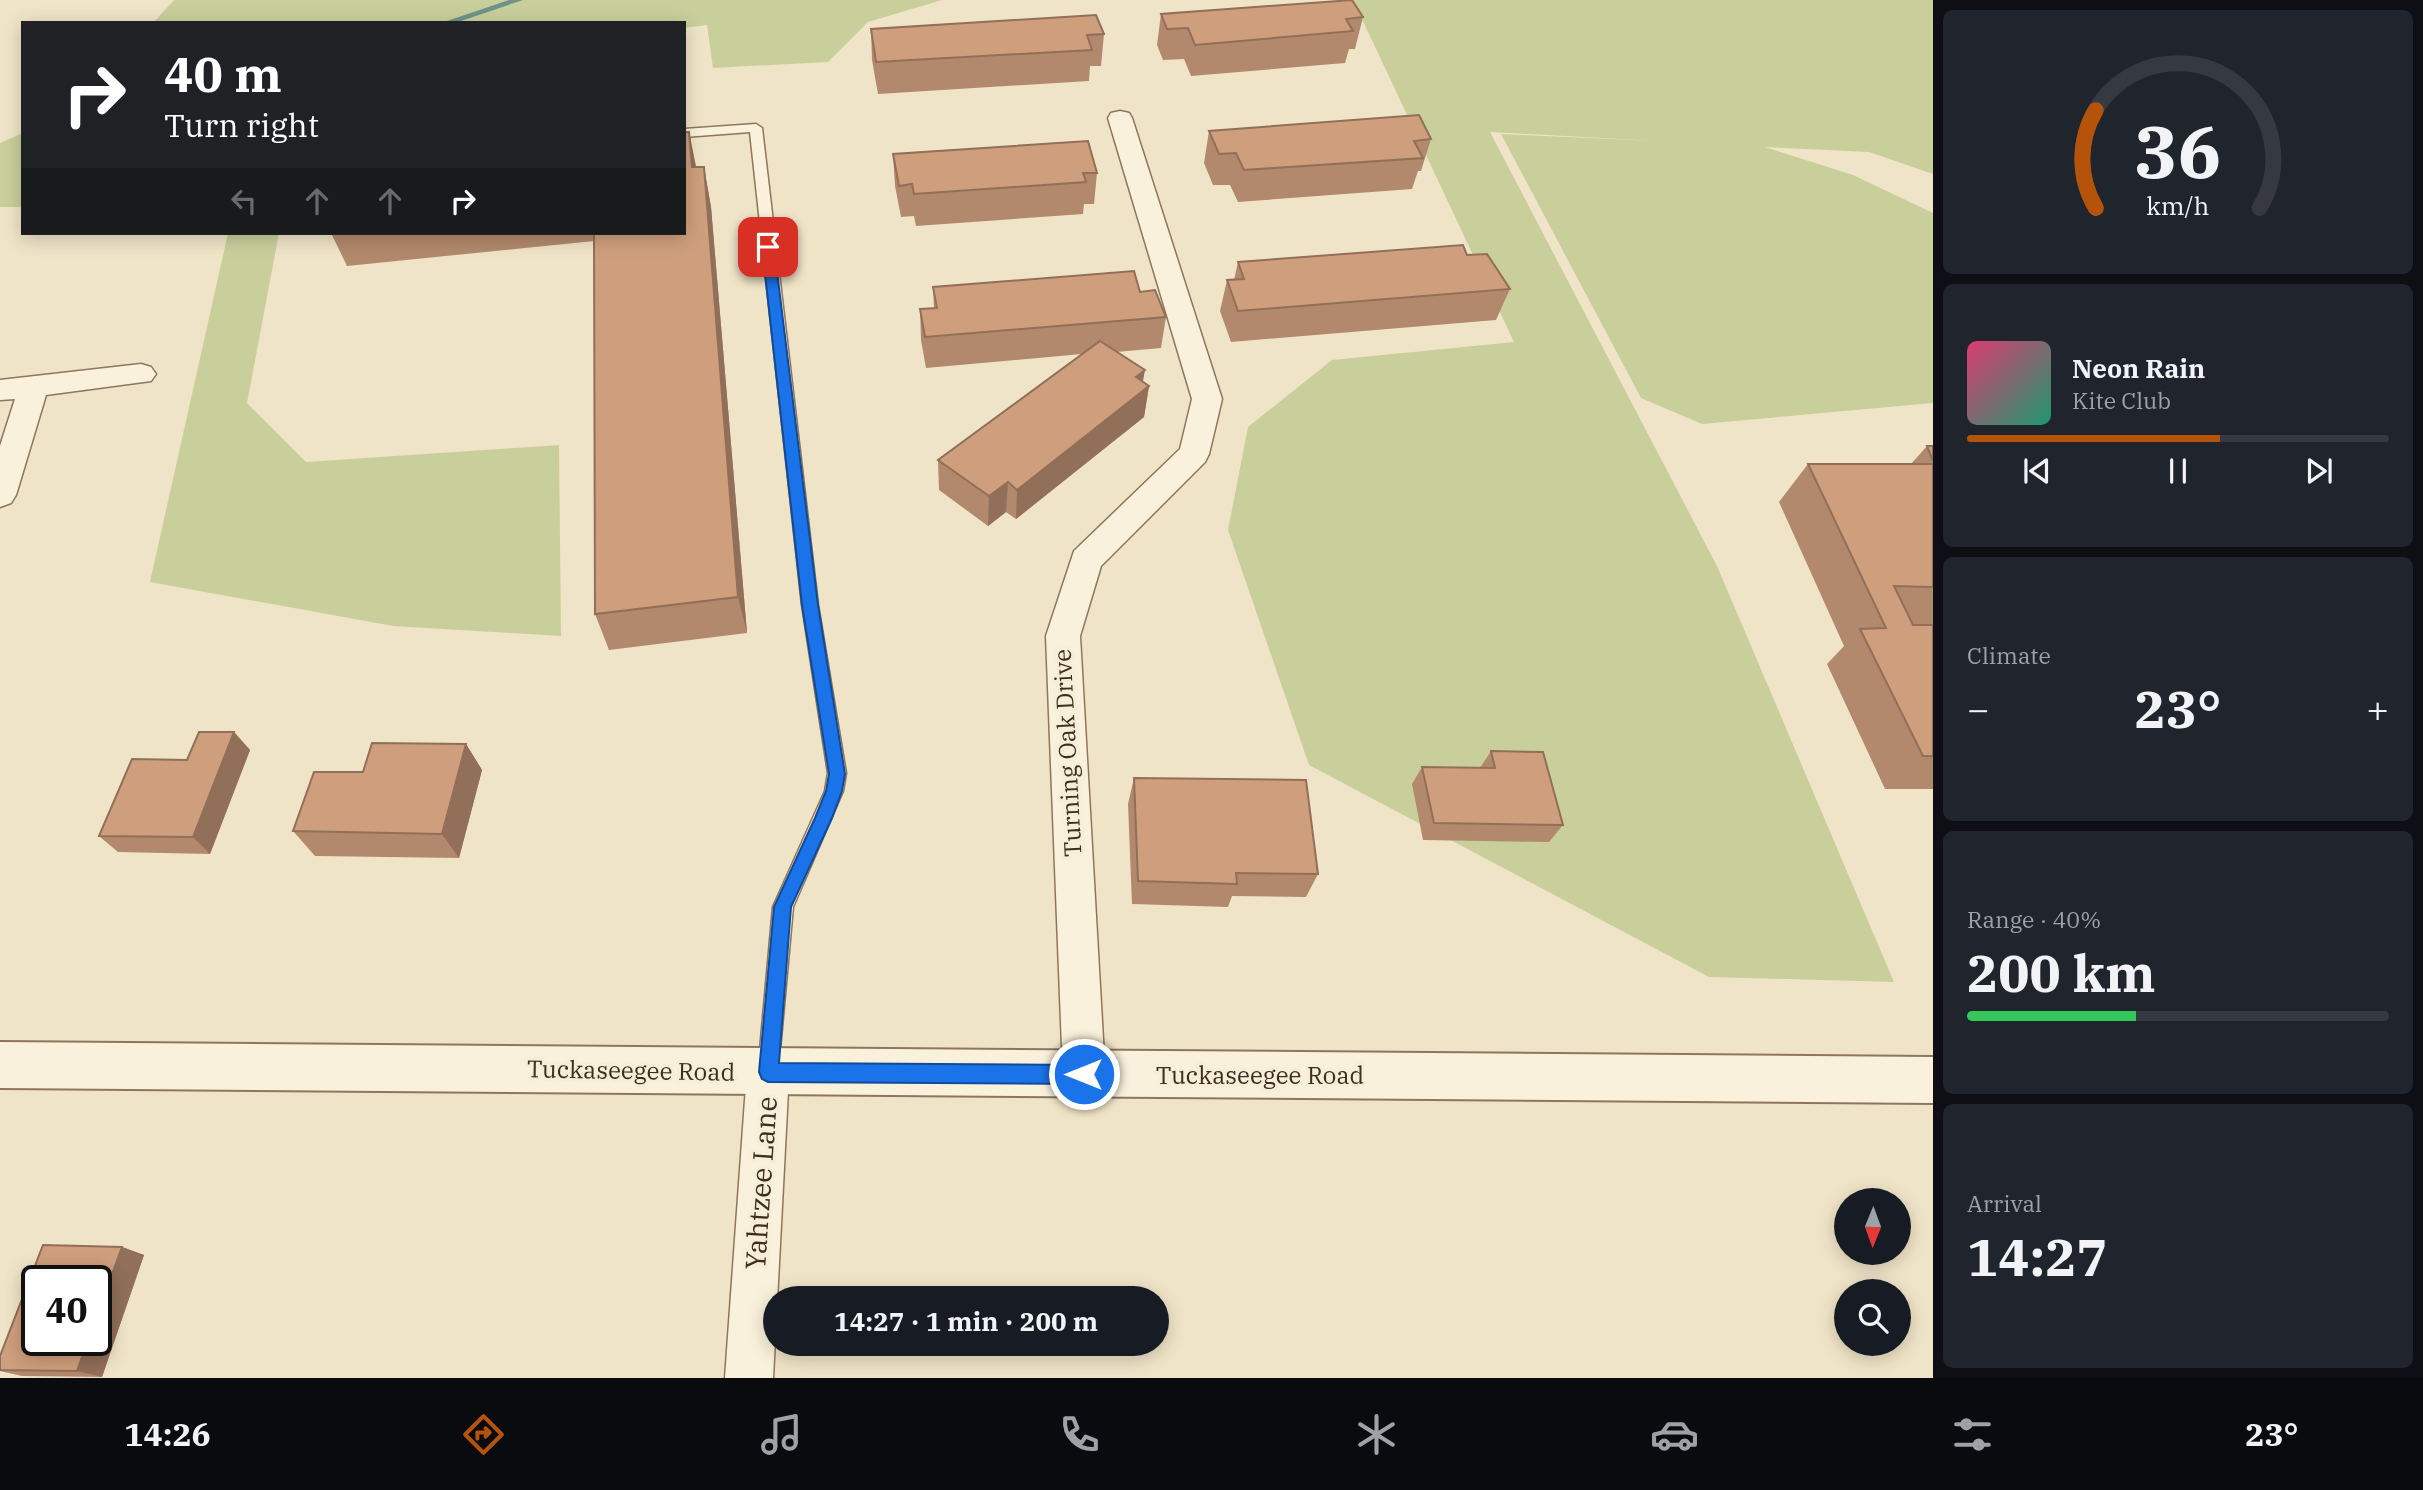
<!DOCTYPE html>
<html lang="en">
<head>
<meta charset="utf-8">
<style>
	:root { --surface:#171b24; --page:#20242c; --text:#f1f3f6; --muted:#9ea1a6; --line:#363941; --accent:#b45309 }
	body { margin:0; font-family:"IBM Plex Serif",serif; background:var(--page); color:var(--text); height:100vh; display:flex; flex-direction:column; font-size:26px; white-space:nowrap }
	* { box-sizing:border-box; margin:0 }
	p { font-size:23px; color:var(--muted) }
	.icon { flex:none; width:38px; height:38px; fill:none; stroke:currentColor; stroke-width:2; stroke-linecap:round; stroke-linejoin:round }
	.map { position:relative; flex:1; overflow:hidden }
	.details { display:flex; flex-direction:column; gap:10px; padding:10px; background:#0d0f14; width:490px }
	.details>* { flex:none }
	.banner { position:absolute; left:21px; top:21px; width:665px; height:214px; border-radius:0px; box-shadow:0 4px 18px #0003; background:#202124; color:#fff; overflow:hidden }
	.needle { width:46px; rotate:181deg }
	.controls { position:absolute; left:1834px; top:1188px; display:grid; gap:14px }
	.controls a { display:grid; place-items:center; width:77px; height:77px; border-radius:50%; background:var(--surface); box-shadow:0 4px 18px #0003; font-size:35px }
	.speed { position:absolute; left:21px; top:1265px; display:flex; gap:14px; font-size:35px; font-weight:700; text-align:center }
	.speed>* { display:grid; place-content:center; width:91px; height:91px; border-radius:50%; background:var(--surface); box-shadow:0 4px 18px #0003; line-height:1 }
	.speed .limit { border:4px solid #111; border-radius:10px; background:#fff; color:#111 }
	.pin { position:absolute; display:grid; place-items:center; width:60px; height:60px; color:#fff; margin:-30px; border-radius:14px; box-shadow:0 4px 10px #0006 }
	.me { position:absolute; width:77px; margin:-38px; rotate:270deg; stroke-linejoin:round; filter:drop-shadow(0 0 5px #0008) }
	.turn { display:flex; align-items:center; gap:24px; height:147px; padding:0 28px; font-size:32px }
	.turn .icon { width:91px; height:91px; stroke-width:2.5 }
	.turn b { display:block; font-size:49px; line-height:60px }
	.lanes { display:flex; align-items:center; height:66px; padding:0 28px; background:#0003; justify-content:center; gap:35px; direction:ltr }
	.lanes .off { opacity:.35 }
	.big { font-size:52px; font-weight:800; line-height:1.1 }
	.details .tile { flex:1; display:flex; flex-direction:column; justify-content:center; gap:10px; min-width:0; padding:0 24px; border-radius:10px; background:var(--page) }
	.details .dial { align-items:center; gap:0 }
	.dial svg { height:182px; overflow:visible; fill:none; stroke:var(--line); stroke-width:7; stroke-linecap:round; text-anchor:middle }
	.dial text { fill:var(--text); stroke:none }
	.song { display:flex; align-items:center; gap:21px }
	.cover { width:84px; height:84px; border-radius:10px; background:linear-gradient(135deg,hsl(340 70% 55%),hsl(160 70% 35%)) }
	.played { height:7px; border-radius:4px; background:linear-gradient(90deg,var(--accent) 60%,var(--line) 60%) }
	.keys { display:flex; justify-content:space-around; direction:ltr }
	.heat { display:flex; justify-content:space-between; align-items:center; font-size:38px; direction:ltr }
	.charge { height:10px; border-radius:5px; background:linear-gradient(90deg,#34c759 40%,var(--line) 0) }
	.trip { position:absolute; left:763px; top:1286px; width:406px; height:70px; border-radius:35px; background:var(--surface); box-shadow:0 4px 18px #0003; font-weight:800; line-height:70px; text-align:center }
	.tabs { display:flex; height:112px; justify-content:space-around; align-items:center; background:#090b0e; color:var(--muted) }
	.tabs .icon { width:49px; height:49px }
	.tabs .current { color:var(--accent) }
	.tabs b { font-size:32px; color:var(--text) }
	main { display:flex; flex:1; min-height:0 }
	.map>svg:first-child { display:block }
	.green { fill:#c9cf9b }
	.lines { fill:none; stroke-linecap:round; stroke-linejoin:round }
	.stream { fill:#6f938a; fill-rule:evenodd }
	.service-casing { stroke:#8d765c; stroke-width:3 }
	.minor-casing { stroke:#8d765c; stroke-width:3 }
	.tertiary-casing { stroke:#8d765c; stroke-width:4 }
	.service { fill:#faf1dc; fill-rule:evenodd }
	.minor { fill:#faf1dc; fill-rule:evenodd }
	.tertiary { fill:#faf1dc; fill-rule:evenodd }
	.wall { fill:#b2896c }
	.shaded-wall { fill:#916f58 }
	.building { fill:#cf9f7d; stroke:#916f58; stroke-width:2 }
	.route { fill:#1a73e8; stroke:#114b97; stroke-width:2 }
	.labels { text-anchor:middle; stroke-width:7; stroke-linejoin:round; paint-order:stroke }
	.street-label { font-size:24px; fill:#3d2e20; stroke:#f7eed8 }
	.near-street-label { font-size:28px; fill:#3d2e20; stroke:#f7eed8 }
</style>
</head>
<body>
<main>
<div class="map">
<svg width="1933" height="1378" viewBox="0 0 1933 1378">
	<rect width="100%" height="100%" fill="#f0e4c8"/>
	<path class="green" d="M174 0H942L868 22 828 62 713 68 707 25 684 28V23H153Z
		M1353 0H1933V174L1869 152 1765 147 1853 175 1933 213V403L1702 424 1641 398 1501 134 1656 141 1490 132 1717 566 1894 982 1709 977 1309 765 1228 530 1248 427 1332 360 1514 342Z
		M23 133V207H0V143Z
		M228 233H279L247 403 306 462 559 445 561 636 393 626 150 582Z"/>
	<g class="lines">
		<path class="stream" d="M509 0H523L455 23H441Z"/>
		<g class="service-casing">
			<path id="service" d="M756 124 762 128 818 605 846 773 843 791 793 907 778 1072 775 1079 768 1082 761 1079 758 1072 773 907 825 791 828 773 802 605 750 132 684 137V129Z"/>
		</g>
		<g class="minor-casing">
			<path id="minor" d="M1120 111 1129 113 1132 118 1222 399 1209 454 1205 462 1101 566 1080 636 1105 1074 1099 1089 1084 1095 1069 1089 1063 1074 1046 636 1074 551 1180 449 1192 399 1108 118 1111 113Z
				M141 364 151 367 156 374 151 381 46 395 16 495 11 503 0 507V446L15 399 0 400V380Z
				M768 1051 783 1057 789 1072 773 1378H725L747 1072 753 1057Z"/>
		</g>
		<g class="tertiary-casing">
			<path id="tertiary" d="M0 1042 1933 1057V1103L0 1088Z"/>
		</g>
		<use href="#service" class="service"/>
		<use href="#minor" class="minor"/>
		<use href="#tertiary" class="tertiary"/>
	</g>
	<path class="wall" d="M1161 14 1363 17 1355 49H1349L1345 63 1191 76 1184 59 1163 60 1157 45Z
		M871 29 1104 34 1101 66H1090L1089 81 878 94 872 60Z
		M1209 131 1431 139 1421 171H1418L1412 189 1238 202 1230 185H1213L1204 163Z
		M689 132 696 167H704L711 207 747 633 609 650 595 614 594 241 347 266 331 233H684Z
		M893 154 1097 173 1094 204H1084L1083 214 916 226 914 216 901 217 895 186Z
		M1467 255 1510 289 1496 320 1231 342 1220 311 1227 280H1234L1238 262Z
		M933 287 1140 292 1166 317 1161 348 1116 352 1143 382 1149 386 1144 417 1016 519 1006 512 988 526 939 490 938 460 1082 354 926 368 921 340 920 309H934Z
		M1927 446H1933V789H1885L1827 664 1844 646 1779 502 1808 464H1911Z
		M234 732 250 750 210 854 118 852 99 836 187 760Z
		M466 744 482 770 459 858 315 856 293 831 363 772Z
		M1491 751 1563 825 1549 842 1423 840 1412 784 1422 767 1480 768Z
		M1134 778 1318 874 1306 897 1232 896 1228 907 1132 904 1128 804Z
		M122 1247 144 1255 102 1377 22 1376 0 1371V1356Z"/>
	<path class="shaded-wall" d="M689 132 697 172 692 167Z
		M704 167 711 207 747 633 738 597Z
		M1145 370 1141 392 1149 386 1144 417 1016 519 1017 490 1136 377Z
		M1008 482 1006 512 988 526 989 496Z
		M234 732 250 750 210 854 193 837Z
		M466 744 482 770 459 858 442 834Z
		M122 1247 144 1255 102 1377 77 1371 88 1340H96V1318Z"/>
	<path class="building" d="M1352 0 1363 17 1346 19 1353 31 1195 45 1188 28 1167 29 1161 14Z
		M1096 15 1104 34 1087 35 1092 50 876 62 871 29Z
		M1419 115 1431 139 1414 141 1423 158 1244 170 1236 153 1219 154 1209 131Z
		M684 132H689L692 167H704L738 597 595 614 594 233H684Z
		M1088 141 1097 173H1083L1086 182 914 194 912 184 899 186 893 154Z
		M1463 245 1467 255 1487 254 1510 289 1238 311 1227 280 1244 279 1238 262Z
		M1134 271 1140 292 1155 290 1166 317 925 337 920 309 937 308 933 287Z
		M1100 341 1145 370 1136 377 1149 386 1017 490 1008 482 989 496 938 460Z
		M1927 446H1933V461Z
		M1808 464H1933V587L1894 586 1913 625H1933V756H1923L1860 629 1886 628Z
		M199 732H234L193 837 99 836 132 759 187 760Z
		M372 743 466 744 442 834 293 831 314 772H363Z
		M1491 751 1543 752 1563 825 1434 823 1422 767 1495 768Z
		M1134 778 1306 780 1318 874 1236 873 1237 884 1138 881Z
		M43 1245 122 1247 96 1318V1281H37V1340H88L77 1371 0 1370V1356Z"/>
	<path class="route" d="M768 243 774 247 818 605 845 774 842 791 832 818 791 907 779 1063 1084 1065 1090 1068 1093 1074 1090 1081 1084 1084 768 1082 762 1079 759 1072 774 907 815 818 826 791 829 774 802 605 762 247Z"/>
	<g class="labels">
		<g class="street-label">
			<text transform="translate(1068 753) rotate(-93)" y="8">Turning Oak Drive</text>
			<text transform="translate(631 1071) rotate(1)" y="8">Tuckaseegee Road</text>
			<text x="1260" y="1084">Tuckaseegee Road</text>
		</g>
		<g class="near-street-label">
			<text transform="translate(761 1183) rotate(-86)" y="10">Yahtzee Lane</text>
		</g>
	</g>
</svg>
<div class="controls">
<a><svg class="needle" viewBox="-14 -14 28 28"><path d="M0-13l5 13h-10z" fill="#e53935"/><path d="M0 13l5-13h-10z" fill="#9ea1a6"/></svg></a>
<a><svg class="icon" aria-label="search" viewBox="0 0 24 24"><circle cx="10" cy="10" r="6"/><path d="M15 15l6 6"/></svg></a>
</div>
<div class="speed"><div class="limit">40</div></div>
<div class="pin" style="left:768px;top:247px;background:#d93025"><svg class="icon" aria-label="arrive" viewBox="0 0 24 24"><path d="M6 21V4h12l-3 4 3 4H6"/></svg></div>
<svg class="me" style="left:1084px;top:1074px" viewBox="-20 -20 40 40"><circle r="17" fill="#1a73e8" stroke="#fff" stroke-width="3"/><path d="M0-11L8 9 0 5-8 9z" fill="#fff"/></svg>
<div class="trip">14:27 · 1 min · 200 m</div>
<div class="banner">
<div class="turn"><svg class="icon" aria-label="right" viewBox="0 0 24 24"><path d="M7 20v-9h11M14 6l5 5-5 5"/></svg><div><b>40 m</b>Turn right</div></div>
<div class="lanes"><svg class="icon off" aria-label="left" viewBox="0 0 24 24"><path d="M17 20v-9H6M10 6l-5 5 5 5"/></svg><svg class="icon off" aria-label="ahead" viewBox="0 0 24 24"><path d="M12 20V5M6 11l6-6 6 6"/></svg><svg class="icon off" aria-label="ahead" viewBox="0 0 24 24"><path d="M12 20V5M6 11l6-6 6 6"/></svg><svg class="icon" aria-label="right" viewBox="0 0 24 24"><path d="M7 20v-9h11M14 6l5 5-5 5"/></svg></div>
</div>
</div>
<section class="details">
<div class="tile dial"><svg viewBox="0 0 100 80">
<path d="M14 69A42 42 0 1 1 86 69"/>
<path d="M14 69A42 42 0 0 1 14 26" stroke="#b45309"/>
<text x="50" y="56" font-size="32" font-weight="700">36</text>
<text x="50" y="72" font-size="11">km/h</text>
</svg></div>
<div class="tile">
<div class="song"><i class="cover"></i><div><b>Neon Rain</b><p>Kite Club</p></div></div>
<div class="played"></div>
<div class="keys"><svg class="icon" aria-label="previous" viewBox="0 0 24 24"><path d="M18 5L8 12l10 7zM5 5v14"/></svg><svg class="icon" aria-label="pause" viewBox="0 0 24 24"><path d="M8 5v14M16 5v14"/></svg><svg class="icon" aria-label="next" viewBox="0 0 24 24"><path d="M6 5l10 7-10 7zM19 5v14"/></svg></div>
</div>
<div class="tile"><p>Climate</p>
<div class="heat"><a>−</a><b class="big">23°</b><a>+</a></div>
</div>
<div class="tile"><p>Range · 40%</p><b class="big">200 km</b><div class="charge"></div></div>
<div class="tile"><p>Arrival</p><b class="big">14:27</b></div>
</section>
</main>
<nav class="tabs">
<b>14:26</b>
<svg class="icon current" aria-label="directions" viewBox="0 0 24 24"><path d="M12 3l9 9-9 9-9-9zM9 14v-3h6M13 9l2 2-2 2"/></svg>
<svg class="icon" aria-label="music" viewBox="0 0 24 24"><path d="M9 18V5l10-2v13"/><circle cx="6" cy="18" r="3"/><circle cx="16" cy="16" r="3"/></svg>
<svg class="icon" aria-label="phone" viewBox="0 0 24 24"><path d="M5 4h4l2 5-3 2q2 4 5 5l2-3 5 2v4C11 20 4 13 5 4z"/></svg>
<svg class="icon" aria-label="climate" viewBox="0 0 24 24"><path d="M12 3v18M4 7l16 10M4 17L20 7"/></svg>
<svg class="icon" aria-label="car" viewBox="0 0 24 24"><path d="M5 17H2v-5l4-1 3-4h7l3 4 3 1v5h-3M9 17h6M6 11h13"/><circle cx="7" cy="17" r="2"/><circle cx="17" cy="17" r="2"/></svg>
<svg class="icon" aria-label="filters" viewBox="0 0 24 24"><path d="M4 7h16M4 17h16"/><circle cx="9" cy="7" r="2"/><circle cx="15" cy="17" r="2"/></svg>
<b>23°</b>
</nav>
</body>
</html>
